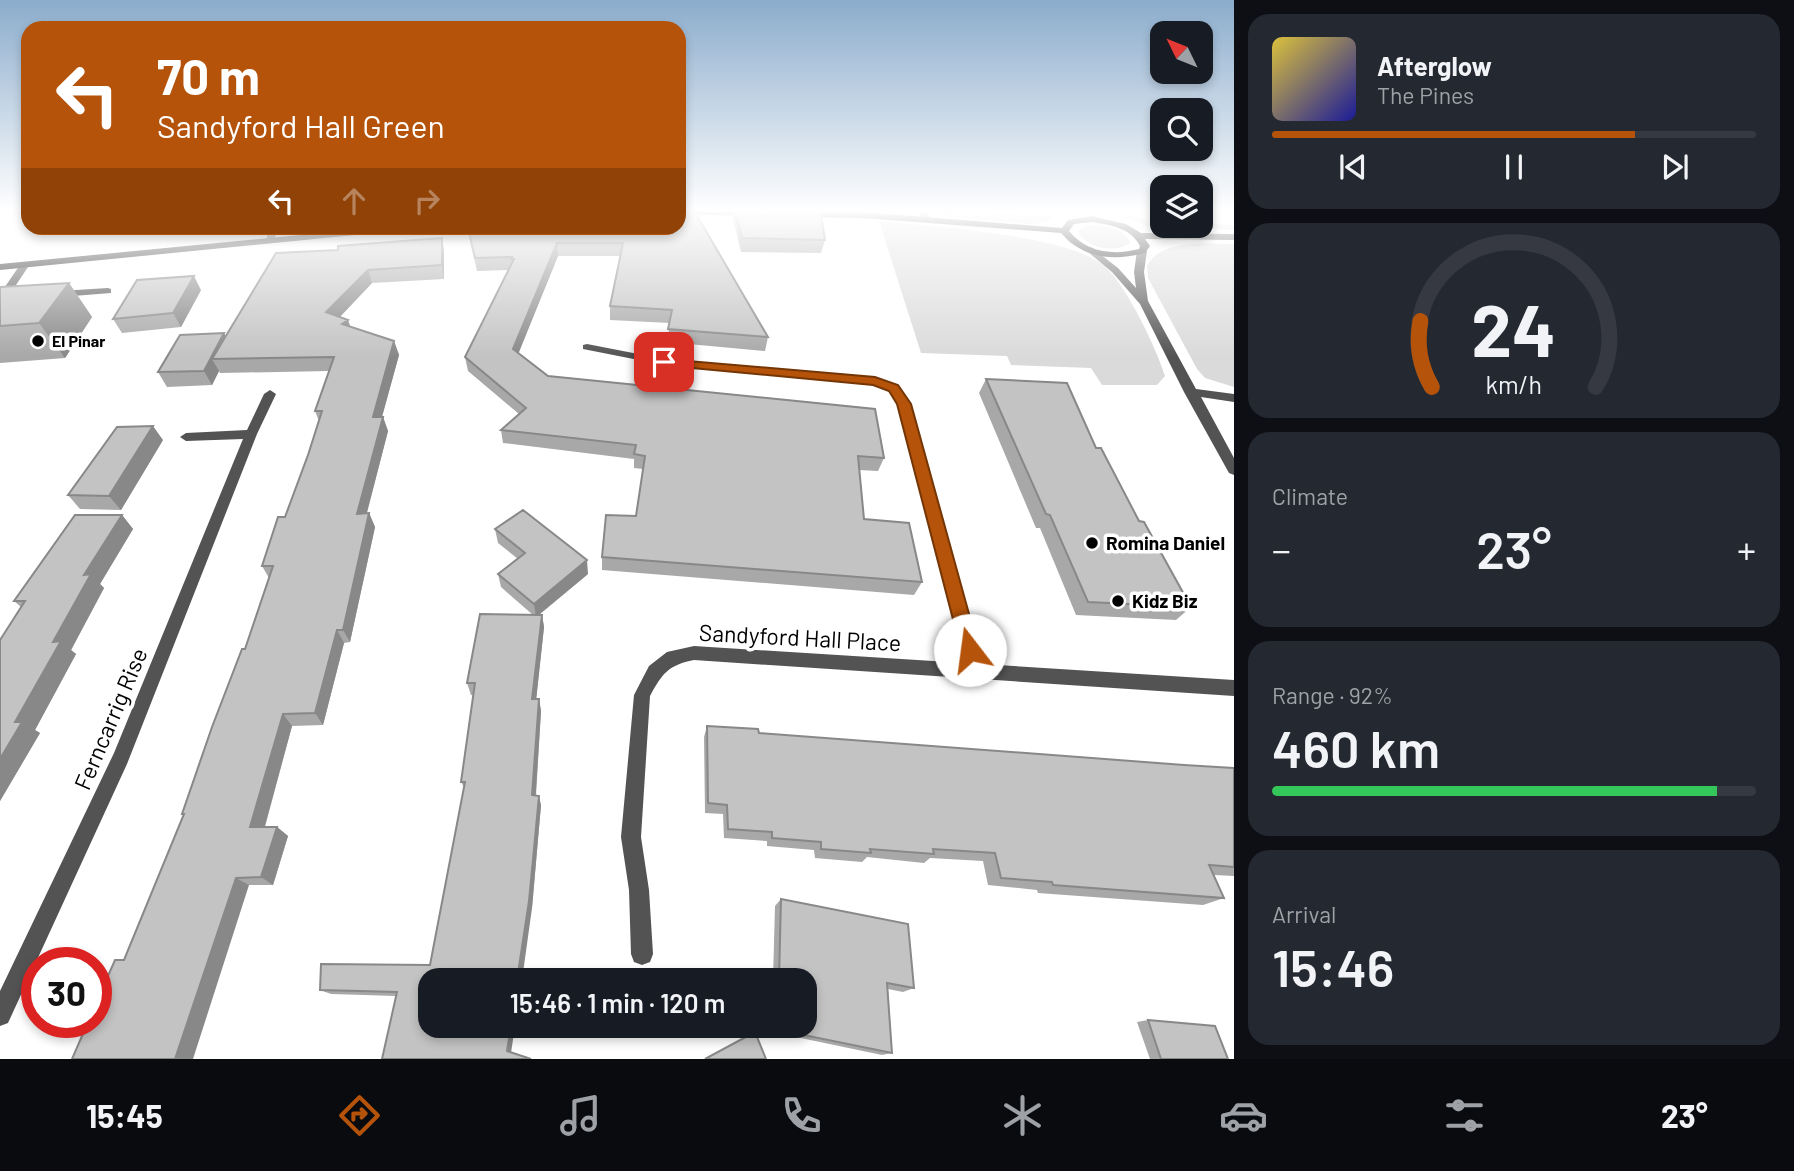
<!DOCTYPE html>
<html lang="en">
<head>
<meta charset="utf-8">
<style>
	:root { --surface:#171b24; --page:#242831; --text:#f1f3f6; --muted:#9ea1a6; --line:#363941; --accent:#b45309 }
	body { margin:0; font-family:Barlow,sans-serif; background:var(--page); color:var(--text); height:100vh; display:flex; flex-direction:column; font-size:26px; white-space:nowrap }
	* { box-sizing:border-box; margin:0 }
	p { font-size:23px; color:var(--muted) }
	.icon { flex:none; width:38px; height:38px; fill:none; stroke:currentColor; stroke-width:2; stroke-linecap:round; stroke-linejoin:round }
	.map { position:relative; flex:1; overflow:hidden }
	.drawer { display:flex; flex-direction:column; gap:14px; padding:14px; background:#0d0f14; width:560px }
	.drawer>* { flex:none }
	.banner { position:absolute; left:21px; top:21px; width:665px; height:214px; border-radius:21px; box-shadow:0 4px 10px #0003; background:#b45309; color:#fff; overflow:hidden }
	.needle { width:46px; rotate:313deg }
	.buttons { position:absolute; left:1150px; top:21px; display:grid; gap:14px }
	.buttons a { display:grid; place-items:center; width:63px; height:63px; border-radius:14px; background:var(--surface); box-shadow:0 4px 10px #0003; font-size:35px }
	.speed { position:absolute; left:21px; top:947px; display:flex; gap:14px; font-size:35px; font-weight:700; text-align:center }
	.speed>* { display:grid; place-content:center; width:91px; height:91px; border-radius:50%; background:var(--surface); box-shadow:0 4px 10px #0003; line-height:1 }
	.speed .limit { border:10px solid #d22; background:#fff; color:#111 }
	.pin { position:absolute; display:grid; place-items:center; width:60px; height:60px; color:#fff; margin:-30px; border-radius:14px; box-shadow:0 4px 10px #0006 }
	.me { position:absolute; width:77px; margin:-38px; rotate:345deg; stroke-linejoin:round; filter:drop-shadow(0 0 5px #0008) }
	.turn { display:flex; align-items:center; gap:24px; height:147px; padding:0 21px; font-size:32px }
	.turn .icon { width:91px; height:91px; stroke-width:2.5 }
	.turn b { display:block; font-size:49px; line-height:60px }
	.lanes { display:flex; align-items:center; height:66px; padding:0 21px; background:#0003; justify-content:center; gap:35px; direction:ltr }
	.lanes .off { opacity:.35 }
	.big { font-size:52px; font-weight:600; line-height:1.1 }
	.drawer .tile { flex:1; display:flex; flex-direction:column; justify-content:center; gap:10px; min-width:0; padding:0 24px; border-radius:21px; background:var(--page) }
	.drawer .dial { align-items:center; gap:0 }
	.dial svg { height:182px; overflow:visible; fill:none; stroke:var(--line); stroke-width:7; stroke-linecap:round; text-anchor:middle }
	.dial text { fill:var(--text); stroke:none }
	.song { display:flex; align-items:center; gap:21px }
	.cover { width:84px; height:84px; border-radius:10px; background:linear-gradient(135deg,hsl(50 70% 55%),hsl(240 70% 35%)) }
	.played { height:7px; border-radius:4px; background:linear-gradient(90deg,var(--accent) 75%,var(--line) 75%) }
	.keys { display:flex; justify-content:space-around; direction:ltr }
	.heat { display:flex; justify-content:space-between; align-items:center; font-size:38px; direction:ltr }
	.charge { height:10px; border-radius:5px; background:linear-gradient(90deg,#34c759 92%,var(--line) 0) }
	.trip { position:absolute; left:418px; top:968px; width:399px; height:70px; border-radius:21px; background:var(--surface); box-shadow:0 4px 10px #0003; font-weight:600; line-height:70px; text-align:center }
	.menu { display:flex; height:112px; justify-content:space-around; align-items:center; background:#090b0e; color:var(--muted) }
	.menu .icon { width:49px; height:49px }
	.menu .on { color:var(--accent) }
	.menu b { font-size:32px; color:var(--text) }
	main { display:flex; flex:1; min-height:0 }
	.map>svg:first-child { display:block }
	.green { fill:#dadada }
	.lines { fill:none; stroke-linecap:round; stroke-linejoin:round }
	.street { fill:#535353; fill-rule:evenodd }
	.secondary { fill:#202020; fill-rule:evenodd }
	.wall { fill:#a8a8a8 }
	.shaded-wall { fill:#888 }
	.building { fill:#c3c3c3; stroke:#888; stroke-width:2 }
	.route { fill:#b45309; stroke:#753606; stroke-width:2 }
	.poi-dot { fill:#000; stroke:#fff; stroke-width:2.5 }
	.labels { text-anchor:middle; stroke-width:7; stroke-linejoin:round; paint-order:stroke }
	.far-poi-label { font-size:16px; font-weight:bold; fill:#000; stroke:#fff; text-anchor:start }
	.poi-label { font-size:19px; font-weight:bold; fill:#000; stroke:#fff; text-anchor:start }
	.near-street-label { font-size:23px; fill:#000; stroke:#fff }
</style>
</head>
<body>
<main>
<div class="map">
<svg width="1234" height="1059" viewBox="0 0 1234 1059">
	<rect width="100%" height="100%" fill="#fff"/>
	<path class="green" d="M940 212 1035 215 1058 212 1046 222 1031 224 942 216Z
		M1119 215 1162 220V226H1200L1201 223 1234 225V230L1147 226Z
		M879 221C932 227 1063 234 1103 265 1125 282 1157 349 1165 376L1157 385H1102L1091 368 1011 365 1007 356 921 353Z
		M1087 225C1102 225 1126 227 1130 243 1116 254 1085 248 1078 231Z
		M1234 244V387L1205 378 1197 369 1148 278 1147 266C1161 238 1207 244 1234 244Z"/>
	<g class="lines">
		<path class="street" d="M915 209H923L933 220 926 222Z
			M269 228H277L274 243 266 241Z
			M1091 247 1118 268 1136 288 1134 272 1137 251 1142 248 1147 251 1144 272 1148 301 1196 389 1234 394V402L1201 397 1234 458V475L1229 473 1184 392 1140 304 1112 272 1088 252 1086 250Z
			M22 262 30 264 10 294 13 297 8 300 0 299V294Z
			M108 288 111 289V293L60 297 55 294 60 291Z
			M587 344 664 359 875 377 898 385 910 404 982 664 1234 680V696L694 660C668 665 662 674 650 696L641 837 649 890 653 954 650 962 642 965 634 962 631 954 629 890 621 837 634 695 649 666 667 652 694 646 965 663 898 404 890 391 873 384 664 365 583 349V345Z
			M270 390 276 394 257 434 127 764 8 1023 0 1026V991L114 753 243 439 186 441 180 437 186 433 247 430 264 394Z"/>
		<path class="secondary" d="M679 209 751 210 755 213 751 216 679 214Z
			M800 212H863L1062 228 1068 220 1092 216 1100 218 1126 224 1141 233 1234 234V240L1145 239 1150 246 1145 253C1115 261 1083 259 1061 233L863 218 803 217 799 214ZM1092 222C1111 225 1131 228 1140 246L1139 249C1113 256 1086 252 1069 231L1074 224Z
			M373 228H399L395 231 0 270V264Z"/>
	</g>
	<path class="wall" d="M734 209 825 240 821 253 741 252 733 218Z
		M1201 209H1234V210Z
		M467 228H679L768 337 765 351 667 342 670 323 610 320V306L620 256H558L518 353 548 376 884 458 878 471 859 470 864 519 922 582 914 595 602 570V557L636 516 643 469 634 468V459L503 443 501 430 519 414 468 371 465 357 509 270 477 271Z
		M442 238 444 251V279L372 283 340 317 350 327 394 341 399 355 382 417H383L388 431 367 513H369L375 527 350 642 344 643 323 725 292 726 265 827H277L288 836 273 885H249L124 960 184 815 182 814 245 649 269 578 262 566 285 517 308 455 319 421 315 411 329 371 220 373 219 371 212 385 167 387 158 372 224 333 226 337 338 250Z
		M69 283 92 317 65 358 0 363V287Z
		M201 290 181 327 122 333 113 319Z
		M986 379 1096 448 1191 607 1176 620 1076 615 1040 528H1036L979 393Z
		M163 440 121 510 80 509 68 495Z
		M122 515 133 529 100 584 104 588 71 650 76 654 35 730 40 733 0 801V640L21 607 14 601Z
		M495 529 588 574 539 615H542L544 627 536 699H539L541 711 536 796 541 805 532 908 382 1059 396 996 331 994 320 990 430 965 464 787 461 782 474 695H471L467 683 533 615 501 587 498 574 518 559 498 543Z
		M707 726 759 733 1184 765 1234 768V876L1214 875 1224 898 1203 905 1038 893 1037 890 988 885 983 861 930 858 924 863 867 857 862 862 815 858 814 850 767 846V841L724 838 723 814 705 813 704 737Z
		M781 899 914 988 903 992 888 989 892 1053 882 1055 772 1032 773 1026H805V980H773L775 906Z
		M1148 1020 1228 1059H1150L1137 1022Z"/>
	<path class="shaded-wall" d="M442 238 444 251V279L442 265Z
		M557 243 558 256 515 362 513 349Z
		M368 270 372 283 331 326 326 312Z
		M194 276 201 290 181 327 173 313Z
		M69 283 92 317 65 358 39 323Z
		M348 320 353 334 342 324Z
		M224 333 231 347 212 359 219 371 212 385 204 371Z
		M394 341 399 355 378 431 373 417Z
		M383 417 388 431 363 527 357 514Z
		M153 426 163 440 121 510 109 496Z
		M369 513 375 527 350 642 343 630Z
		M122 515 133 529 100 584 104 588 71 650 76 654 35 730 40 733 0 801V759L15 722 84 575Z
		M587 560 588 574 536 617 534 604Z
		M542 615 544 627 535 711 532 699Z
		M337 630 344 643 323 725 315 713Z
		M539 699 541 711 535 805 532 795Z
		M283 714 292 726 262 836 250 827Z
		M539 796 541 805 532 908 522 980H517Z
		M277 827 288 836 273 885 261 877Z
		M236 878 249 885 193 1059H175Z
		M511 1026H515L511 1053 507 1051Z"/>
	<path class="building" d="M679 209H693L768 337 668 329 672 310 610 306 623 243H557L513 349 548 376 875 409 884 458 858 456 864 519 909 523 922 582 602 557 606 515 636 516 645 456 634 454 636 445 501 430 526 408 465 357 514 259H511L512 257 475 258 468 228H679Z
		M735 209H820L825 240 742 238Z
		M442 238V265L368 270 326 312 348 320 342 324 394 341 373 417H383L357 514 369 513 343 630H337L315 713 283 714 250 827H277L261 877 236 878 175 1059H72L88 1022H96V1003L115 960H124L184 814H182L212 727 242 649H245L273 566H262L278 517H285L308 455 322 411H315L334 357 212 359 276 253 338 250V246Z
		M194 276 173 313 113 319 137 280Z
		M69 283 39 323 0 326V287Z
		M224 333 204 371 158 372 180 335Z
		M986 379 1067 383 1096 448H1101L1139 521 1144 522 1191 607 1088 602 1050 515 1046 514Z
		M153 426 109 496 68 495 117 427Z
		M523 510 587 560 534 604 498 574 525 553 495 529Z
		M75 515H122L84 575 91 574 53 642 61 641 15 722H22L0 759V640L25 601H14Z
		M480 614 542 615 532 699H539L532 795 539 796 529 901 517 980H430V1026H511L507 1051 531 1059H382L397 992 320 990 321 964 430 965 465 782H461L475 683H467Z
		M707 726 758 729 759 733 1184 765 1234 768V867L1209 865 1224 898 1053 885 1052 882 1001 878 995 853 933 849 934 854 870 849 871 853 821 849V842L772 838V832L728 829 727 805 708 803Z
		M781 899 908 924 914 988 887 983 892 1053 779 1030V1026H805V980H779Z
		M1148 1020 1215 1026 1228 1059H1161Z
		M755 1032 766 1059H705Z"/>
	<linearGradient id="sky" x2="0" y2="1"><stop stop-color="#8baccc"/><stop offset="0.59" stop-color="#fff"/><stop offset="1" stop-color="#fff" stop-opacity="0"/></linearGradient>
	<rect width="1234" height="357" fill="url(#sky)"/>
	<path class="route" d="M664 359 875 377 898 385 911 404 979 650 976 655 970 658 964 655 961 650 897 404 889 391 873 385 660 365 658 362Z"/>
	<g class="poi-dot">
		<circle cx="38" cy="341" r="7"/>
		<circle cx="1092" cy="543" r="7"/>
		<circle cx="1118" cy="601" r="7"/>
	</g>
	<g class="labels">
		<g class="far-poi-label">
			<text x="52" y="347">El Pinar</text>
		</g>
		<g class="poi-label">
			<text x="1106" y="550">Romina Daniel</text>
			<text x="1132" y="608">Kidz Biz</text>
		</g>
		<g class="near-street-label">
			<text transform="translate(800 638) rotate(3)" y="8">Sandyford Hall Place</text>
			<text transform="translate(111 719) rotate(-67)" y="8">Ferncarrig Rise</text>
		</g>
	</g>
</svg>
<div class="buttons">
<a><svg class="needle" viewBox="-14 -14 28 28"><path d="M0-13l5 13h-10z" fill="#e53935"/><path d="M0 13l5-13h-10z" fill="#9ea1a6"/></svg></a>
<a><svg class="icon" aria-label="search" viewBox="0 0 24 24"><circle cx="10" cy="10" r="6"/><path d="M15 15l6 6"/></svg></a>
<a><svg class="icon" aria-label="layers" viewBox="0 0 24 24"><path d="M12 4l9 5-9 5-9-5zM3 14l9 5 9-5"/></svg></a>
</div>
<div class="speed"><div class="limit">30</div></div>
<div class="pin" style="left:664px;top:362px;background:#d93025"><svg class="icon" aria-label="arrive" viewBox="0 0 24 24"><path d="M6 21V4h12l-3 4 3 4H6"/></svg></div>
<svg class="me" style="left:970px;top:650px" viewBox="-20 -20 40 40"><circle r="19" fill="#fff"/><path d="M0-13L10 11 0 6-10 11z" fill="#b45309"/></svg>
<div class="trip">15:46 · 1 min · 120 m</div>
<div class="banner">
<div class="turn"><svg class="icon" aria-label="left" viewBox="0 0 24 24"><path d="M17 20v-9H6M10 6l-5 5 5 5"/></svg><div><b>70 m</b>Sandyford Hall Green</div></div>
<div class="lanes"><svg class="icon" aria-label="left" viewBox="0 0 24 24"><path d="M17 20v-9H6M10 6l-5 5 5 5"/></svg><svg class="icon off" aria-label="ahead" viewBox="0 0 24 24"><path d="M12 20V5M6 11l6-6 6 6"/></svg><svg class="icon off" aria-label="right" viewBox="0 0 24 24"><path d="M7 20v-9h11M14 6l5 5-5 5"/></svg></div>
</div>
</div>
<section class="drawer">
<div class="tile">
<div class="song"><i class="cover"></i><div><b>Afterglow</b><p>The Pines</p></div></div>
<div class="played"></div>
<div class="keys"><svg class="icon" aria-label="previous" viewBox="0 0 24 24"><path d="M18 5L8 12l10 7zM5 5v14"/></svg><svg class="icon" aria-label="pause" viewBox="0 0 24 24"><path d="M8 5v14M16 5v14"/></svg><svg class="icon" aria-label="next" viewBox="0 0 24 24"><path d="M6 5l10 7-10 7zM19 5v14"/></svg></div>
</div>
<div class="tile dial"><svg viewBox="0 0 100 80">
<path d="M14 69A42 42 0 1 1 86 69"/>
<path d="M14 69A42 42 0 0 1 9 40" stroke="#b45309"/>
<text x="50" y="56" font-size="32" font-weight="700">24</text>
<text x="50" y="72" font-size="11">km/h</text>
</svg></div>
<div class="tile"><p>Climate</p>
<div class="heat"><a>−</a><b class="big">23°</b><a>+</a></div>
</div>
<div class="tile"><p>Range · 92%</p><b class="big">460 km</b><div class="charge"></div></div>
<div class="tile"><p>Arrival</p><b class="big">15:46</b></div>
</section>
</main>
<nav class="menu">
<b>15:45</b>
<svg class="icon on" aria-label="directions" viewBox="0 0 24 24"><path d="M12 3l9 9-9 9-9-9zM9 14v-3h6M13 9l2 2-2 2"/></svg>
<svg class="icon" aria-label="music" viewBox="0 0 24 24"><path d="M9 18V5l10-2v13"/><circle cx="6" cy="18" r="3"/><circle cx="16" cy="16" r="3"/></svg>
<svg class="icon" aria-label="phone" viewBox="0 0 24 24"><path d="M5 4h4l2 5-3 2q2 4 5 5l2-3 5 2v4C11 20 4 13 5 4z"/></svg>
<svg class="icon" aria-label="climate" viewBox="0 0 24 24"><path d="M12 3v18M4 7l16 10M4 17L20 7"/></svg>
<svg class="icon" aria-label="car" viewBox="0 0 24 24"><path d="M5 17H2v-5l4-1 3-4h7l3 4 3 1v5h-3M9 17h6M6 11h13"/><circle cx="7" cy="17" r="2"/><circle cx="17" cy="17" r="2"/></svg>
<svg class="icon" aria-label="filters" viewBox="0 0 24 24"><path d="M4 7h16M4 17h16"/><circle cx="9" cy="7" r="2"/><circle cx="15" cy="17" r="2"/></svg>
<b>23°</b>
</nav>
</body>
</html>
